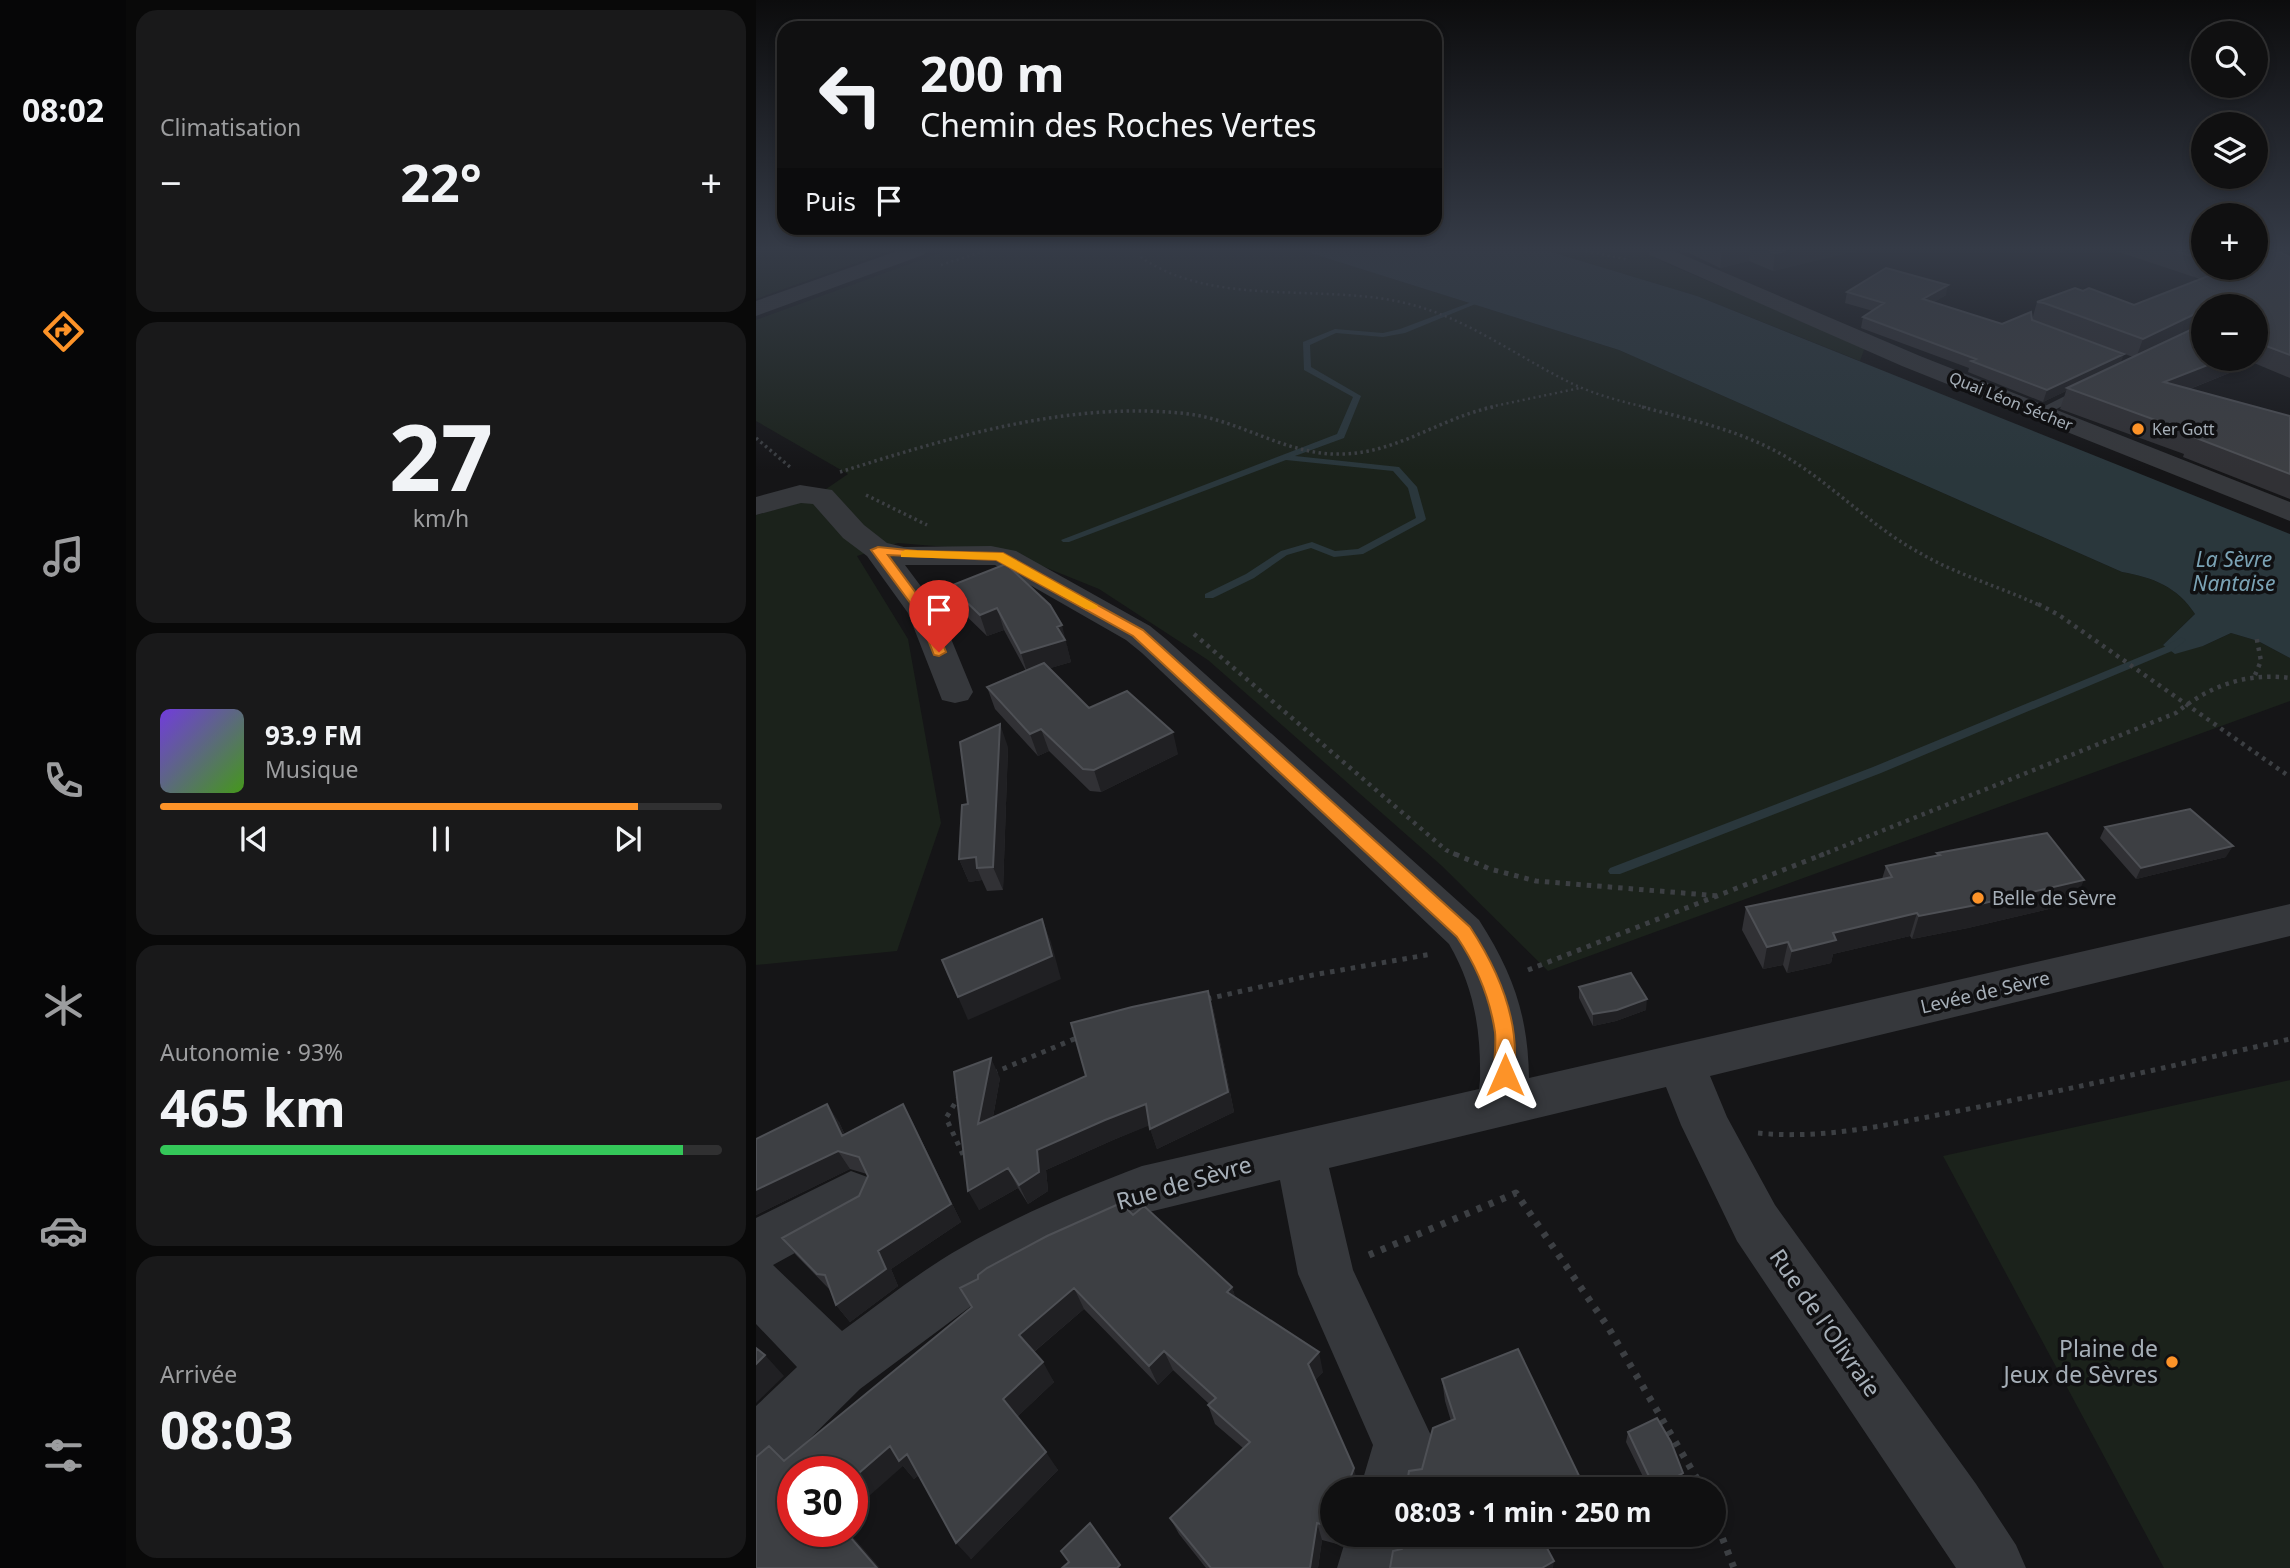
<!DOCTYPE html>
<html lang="fr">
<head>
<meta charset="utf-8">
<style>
	:root { --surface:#101011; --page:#19191a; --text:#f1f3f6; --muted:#9c9d9f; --line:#303031; --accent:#fd9328 }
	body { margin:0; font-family:"Noto Sans",sans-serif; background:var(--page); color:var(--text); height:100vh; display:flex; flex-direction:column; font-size:26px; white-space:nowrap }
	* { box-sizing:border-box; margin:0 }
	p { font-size:23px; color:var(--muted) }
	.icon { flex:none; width:38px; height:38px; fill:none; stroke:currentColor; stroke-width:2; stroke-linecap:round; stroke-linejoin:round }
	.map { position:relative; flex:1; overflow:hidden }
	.side { display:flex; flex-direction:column; gap:10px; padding:10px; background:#090909; width:630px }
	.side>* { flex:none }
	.banner { position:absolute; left:21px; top:21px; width:665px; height:214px; border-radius:21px; box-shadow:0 4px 10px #0003,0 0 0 2px var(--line); background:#101011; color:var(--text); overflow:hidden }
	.controls { position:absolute; left:1435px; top:21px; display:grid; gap:14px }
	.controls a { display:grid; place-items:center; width:77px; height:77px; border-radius:50%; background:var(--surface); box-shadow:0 4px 10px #0003,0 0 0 2px var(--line); font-size:35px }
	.speed { position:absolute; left:21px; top:1456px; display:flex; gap:14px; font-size:35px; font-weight:700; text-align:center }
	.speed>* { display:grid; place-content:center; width:91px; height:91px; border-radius:50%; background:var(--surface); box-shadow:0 4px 10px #0003,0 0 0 2px var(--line); line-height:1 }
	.speed .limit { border:10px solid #d22; background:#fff; color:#111 }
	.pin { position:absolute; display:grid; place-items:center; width:60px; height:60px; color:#fff; margin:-72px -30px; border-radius:50% 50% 50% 0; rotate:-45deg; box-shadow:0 0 7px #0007 }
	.pin .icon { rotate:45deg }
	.me { position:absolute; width:77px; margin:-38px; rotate:0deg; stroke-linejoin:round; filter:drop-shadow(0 0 5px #0008) }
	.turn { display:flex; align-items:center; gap:24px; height:147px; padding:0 28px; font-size:32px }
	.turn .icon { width:91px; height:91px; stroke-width:2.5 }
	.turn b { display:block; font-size:49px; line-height:60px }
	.then { display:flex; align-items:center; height:66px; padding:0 28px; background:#0003; gap:14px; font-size:26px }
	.big { font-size:52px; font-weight:700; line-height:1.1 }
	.side .card { flex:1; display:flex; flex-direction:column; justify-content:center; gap:10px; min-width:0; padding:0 24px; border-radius:21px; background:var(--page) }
	.side .dial { align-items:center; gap:0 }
	.dial b { font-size:91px; line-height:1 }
	.song { display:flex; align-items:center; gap:21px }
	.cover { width:84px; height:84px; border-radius:10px; background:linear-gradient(135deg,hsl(260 70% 55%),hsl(100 70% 35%)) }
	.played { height:7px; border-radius:4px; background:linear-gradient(90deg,var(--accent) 85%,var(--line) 85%) }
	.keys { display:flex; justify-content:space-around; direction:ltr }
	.heat { display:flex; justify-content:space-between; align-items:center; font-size:38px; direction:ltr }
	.charge { height:10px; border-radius:5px; background:linear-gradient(90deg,#34c759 93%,var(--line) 0) }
	.trip { position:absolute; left:564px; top:1477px; width:406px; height:70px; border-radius:35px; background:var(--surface); box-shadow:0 4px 10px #0003,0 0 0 2px var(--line); font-weight:700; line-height:70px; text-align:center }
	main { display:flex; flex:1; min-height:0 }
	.tabs { display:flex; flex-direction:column; width:126px; justify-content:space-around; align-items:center; background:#060607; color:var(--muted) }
	.tabs .icon { width:49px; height:49px }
	.tabs .selected { color:var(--accent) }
	.tabs b { font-size:32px; color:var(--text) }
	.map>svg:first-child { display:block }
	.green { fill:#1b221b }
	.water { fill:#2a373c }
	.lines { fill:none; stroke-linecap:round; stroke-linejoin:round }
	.stream { fill:#2a373c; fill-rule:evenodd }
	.path-far4 { stroke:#3c3f43; stroke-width:2.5; stroke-dasharray:2 3.5; stroke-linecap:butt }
	.path-far3 { stroke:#3c3f43; stroke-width:3.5; stroke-dasharray:2.5 3.5; stroke-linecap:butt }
	.path-far2 { stroke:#3c3f43; stroke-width:4.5; stroke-dasharray:3.5 5; stroke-linecap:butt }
	.path-far1 { stroke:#3c3f43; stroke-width:5; stroke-dasharray:4.5 6; stroke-linecap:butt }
	.path { stroke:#3c3f43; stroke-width:7; stroke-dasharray:5 8; stroke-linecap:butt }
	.service { fill:#36383c; fill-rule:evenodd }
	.minor { fill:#36383c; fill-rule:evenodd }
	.tertiary { fill:#36383c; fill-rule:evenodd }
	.wall { fill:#313135; fill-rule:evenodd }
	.shaded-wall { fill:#202023 }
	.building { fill:#3d3f43; stroke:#4e5055; stroke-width:2 }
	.route { fill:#fd9328; stroke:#a4601a; stroke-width:2 }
	.slow { fill:#f59e0b }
	.poi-dot { fill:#fd9328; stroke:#101012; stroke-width:2.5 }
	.labels { text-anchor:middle; stroke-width:7; stroke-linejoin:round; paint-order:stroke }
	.far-street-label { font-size:16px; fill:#a6afb8; stroke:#101012 }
	.far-poi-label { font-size:16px; fill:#a6afb8; stroke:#101012; text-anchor:start }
	.poi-label { font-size:19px; fill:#a6afb8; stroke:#101012; text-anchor:start }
	.street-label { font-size:19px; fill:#a6afb8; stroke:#101012 }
	.water-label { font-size:21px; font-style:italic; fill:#7ba3b5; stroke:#101012 }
	.near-street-label { font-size:23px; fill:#a6afb8; stroke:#101012 }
	.near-poi-label { font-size:23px; fill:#a6afb8; stroke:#101012; text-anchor:end }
</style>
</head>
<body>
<main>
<nav class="tabs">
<b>08:02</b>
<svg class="icon selected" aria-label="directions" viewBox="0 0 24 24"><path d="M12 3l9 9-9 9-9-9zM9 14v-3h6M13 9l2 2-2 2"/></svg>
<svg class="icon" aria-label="music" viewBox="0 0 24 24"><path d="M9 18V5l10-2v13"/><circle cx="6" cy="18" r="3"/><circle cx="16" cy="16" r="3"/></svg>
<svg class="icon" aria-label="phone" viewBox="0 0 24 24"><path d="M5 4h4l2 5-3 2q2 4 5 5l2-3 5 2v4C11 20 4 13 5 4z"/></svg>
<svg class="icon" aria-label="climate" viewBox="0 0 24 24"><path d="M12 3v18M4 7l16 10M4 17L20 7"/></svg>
<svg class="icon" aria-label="car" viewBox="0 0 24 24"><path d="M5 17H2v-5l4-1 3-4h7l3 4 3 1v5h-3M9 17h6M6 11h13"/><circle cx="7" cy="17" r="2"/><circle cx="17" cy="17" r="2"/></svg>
<svg class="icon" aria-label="filters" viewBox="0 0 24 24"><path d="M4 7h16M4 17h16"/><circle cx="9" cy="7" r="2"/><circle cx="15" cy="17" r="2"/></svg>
</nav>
<section class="side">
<div class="card"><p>Climatisation</p>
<div class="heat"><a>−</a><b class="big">22°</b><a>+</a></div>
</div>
<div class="card dial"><b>27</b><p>km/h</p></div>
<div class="card">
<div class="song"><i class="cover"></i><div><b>93.9 FM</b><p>Musique</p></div></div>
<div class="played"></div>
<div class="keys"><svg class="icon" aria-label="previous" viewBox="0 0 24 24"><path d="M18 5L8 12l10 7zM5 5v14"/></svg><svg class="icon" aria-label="pause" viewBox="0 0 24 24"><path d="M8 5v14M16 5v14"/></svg><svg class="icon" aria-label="next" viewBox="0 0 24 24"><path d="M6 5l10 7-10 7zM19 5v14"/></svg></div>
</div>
<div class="card"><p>Autonomie · 93%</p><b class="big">465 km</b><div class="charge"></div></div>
<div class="card"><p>Arrivée</p><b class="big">08:03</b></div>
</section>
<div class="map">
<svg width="1534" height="1568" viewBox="0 0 1534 1568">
	<rect width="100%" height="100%" fill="#151517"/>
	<path class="green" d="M0 251H134L0 299Z
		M189 251H548L863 350 1366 572C1396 577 1422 587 1439 614L1407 645 1447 646 1475 633 1502 641 1534 658V701L792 971 686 866 452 660 343 589 251 552 142 543 101 556 152 639 185 823 141 951 0 965V515L54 500 92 474 0 421V320Z
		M792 251H888L911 264 1109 347 1104 361 941 296Z
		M1534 1080V1568H1408L1187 1156Z"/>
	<path class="water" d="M548 251H792L941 296 1534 534V658L1502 641 1475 633 1447 646 1419 654 1407 645 1439 614C1422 587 1396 577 1366 572L863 350Z"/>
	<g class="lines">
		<path class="stream" d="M729 297 734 298 649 333 627 337 580 333 554 345 555 367 605 396 588 438 539 456 643 467 661 487 670 519 668 521 607 554 578 557 555 548 531 555 498 578 457 598H449V594L490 574 525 551 556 542 579 551 602 549 660 518 652 488 637 471 530 460 313 542H307L305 540 581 434 597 397 548 370 547 342 579 329 627 333 644 329Z
			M1425 637 1430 640 1416 651 1125 773 864 874H854L852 871 854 868 1117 767 1408 647Z"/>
		<path class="path-far4" d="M385 251V257C456 308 567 283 649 303 710 317 761 357 817 384 840 395 867 402 893 408
			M830 251 873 260
			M185 265 229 251
			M729 408 824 388"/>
		<path class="path-far3" d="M886 407C936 420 987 431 1032 458 1078 486 1115 526 1162 552 1201 575 1245 587 1285 606
			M0 438 34 467
			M84 472C195 437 316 400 433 414 486 421 532 456 586 454 642 453 684 418 737 407
			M110 495 171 525"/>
		<path class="path-far2" d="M1282 604 1303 615 1534 777
			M438 634 690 850 703 856
			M1499 675 1505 661 1500 635
			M1063 856 1420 713C1453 686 1491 672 1534 678"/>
		<path class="path-far1" d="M699 854 734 869 780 881 964 896
			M772 970 1068 854
			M451 999 557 975 676 954
			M237 1073 323 1037
			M204 1095 190 1118 209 1159
			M1002 1133C1072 1140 1139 1123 1207 1110 1317 1089 1425 1064 1534 1039"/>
		<path class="path" d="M613 1255 760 1193 852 1327 947 1489
			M957 1514 978 1568"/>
		<path class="service" d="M1331 385 1337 389 1335 392 1286 416H1276L1275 413Z"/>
		<path class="minor" d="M891 251H918L1164 356 1534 502V521L1146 366 894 255Z
			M44 485 76 490 108 525 131 543 148 547 235 546 260 551 394 626 410 639 723 920C757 973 772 1015 773 1078L1534 904V936L954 1076 971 1117 1019 1205 1220 1484 1260 1545 1270 1568H1200L981 1241 925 1125 910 1087 573 1168 597 1270 679 1444 666 1489H604L617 1445 542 1274 524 1180 393 1212 300 1254 242 1286 104 1389 22 1470 0 1479V1406L41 1367 0 1324V1218L95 1171 114 1178 121 1195 114 1212 17 1265 86 1331C125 1303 164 1271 205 1248 262 1215 325 1189 386 1166L723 1089 724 1080C725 1030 718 987 693 944L386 653 370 640 239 565H149L184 612 217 692 212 700 199 703 186 700 152 613 111 556 87 538 57 504 45 503 0 515V497Z
			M591 1535H655L647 1568H581Z"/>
		<path class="tertiary" d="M141 251H170L167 255 0 316V301Z"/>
	</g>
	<path class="wall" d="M929 251H1099L1017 271 993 261 964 268Z
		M1360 251H1447V268H1500V251H1534L1528 254 1534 257V378L1498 363 1434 389 1534 416V499L1427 457 1428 454 1304 409 1310 391 1287 402 1212 372 1213 368 1105 328 1107 317 1117 311 1089 303 1091 292 1190 295 1178 302 1246 324 1276 320 1281 302 1327 291 1378 305 1444 279ZM1447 306H1500V359H1447ZM1281 321 1283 322 1377 357 1365 362Z
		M194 586 312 647H311L315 662 294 668 333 708 422 754 345 792 334 791 293 751 282 756 239 709 231 687 270 671 248 630 231 636 201 607Z
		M252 747 247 890 231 891 226 880 213 882 203 859 212 804Z
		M1349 827 1470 857 1380 879 1344 838Z
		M1181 853 1318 903 1212 928 1156 939 1154 936 1077 954 1075 963 1031 973 1027 965 1007 969 986 930 990 907 1126 879 1130 866 1180 856Z
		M823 987 890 1010 860 1021 837 1026 823 998Z
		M452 991 458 1012 478 1112 401 1149 393 1125 357 1140 290 1170 292 1191 272 1204 262 1188 223 1210 198 1072 244 1078 237 1117 330 1076Z
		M147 1104 157 1123 205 1222 135 1269 142 1286 94 1322 80 1305 75 1291 40 1255 26 1238 103 1196 112 1176 111 1174 94 1169 0 1215V1139L83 1122 89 1135Z
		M377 1215 476 1287 479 1297 567 1372 559 1380 602 1485 576 1489V1535H584L581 1544 566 1540 562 1568H450L423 1534 414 1518 487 1448 459 1424 452 1405 453 1404 417 1370 402 1385 328 1309 278 1352 298 1382 261 1417 302 1470 215 1559 163 1475 158 1479 147 1466 37 1472 29 1461Z
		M686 1379 828 1489 666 1469 695 1421 689 1401Z
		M872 1432 925 1483 913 1489H893L870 1442Z"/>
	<path class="shaded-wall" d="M966 251H994L993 261 964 268Z
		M1030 251H1099L1017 271 1019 253Z
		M1524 251H1534V253L1526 254 1521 259Z
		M1192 285 1190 295 1165 310 1167 299Z
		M1447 310V314L1442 329 1380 358 1387 339Z
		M1505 344 1500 358V346Z
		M1368 354 1364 365 1311 388 1310 391 1287 402 1291 390Z
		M1467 359H1499L1498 363 1401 402 1408 382Z
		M241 608 248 630 231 636 224 615Z
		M306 625 315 662 272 675 265 653 301 627Z
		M244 724 252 747 247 890 237 867Z
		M285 729 293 751 282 756 274 734Z
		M417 732 422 754 345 792 338 770Z
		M1477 846 1470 857 1380 879 1385 868Z
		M220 857 221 868 226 880 213 882 203 859Z
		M1328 880 1318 903 1212 928 1156 939 1163 916Z
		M1161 913 1154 936 1077 954 1075 963 1031 973 1036 951 1077 933Z
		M286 919 295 942 305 979 212 1020 202 997Z
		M1032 942 1027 965 1007 969 1011 947Z
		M452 991 458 1012 478 1112 401 1149 394 1129Z
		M891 999 890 1010 860 1021 837 1026V1014Z
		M235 1058 244 1078 232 1144 222 1124Z
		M71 1104 83 1122 98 1155 86 1136Z
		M147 1104 157 1123 205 1222 135 1269 142 1286 94 1322 80 1305 122 1251Z
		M390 1104 397 1124 357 1140 290 1170 292 1191 272 1204 263 1185 281 1150 349 1120Z
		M82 1151 94 1169 0 1215V1190Z
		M252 1168 262 1188 223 1210 212 1191Z
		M476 1287 483 1308 471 1292Z
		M318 1288 328 1309 274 1355 263 1335Z
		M408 1351 417 1370 402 1385 393 1366Z
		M563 1352 567 1372 557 1383 552 1364Z
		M9 1355 28 1376 0 1403V1364Z
		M287 1362 298 1382 260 1418 247 1399Z
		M134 1446 151 1454 166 1472 158 1479 147 1466 96 1511V1479Z
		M290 1452 302 1470 215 1559 200 1543Z
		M598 1468 602 1485 601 1489H590Z
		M927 1473 925 1483 913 1489H899Z
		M561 1523 566 1540 562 1568H554Z
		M89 1531H92L124 1568H121Z
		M578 1535H584L581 1544Z
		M798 1561 797 1568H786Z"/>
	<path class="building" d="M1013 251H1030L1019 253Z
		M1420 251H1447V260Z
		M1500 251H1520L1524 252 1534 257V355L1505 344 1500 346V306H1447V310L1387 339 1288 303 1281 302 1319 288 1327 291 1333 288 1378 305 1473 268H1472H1500Z
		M1130 268 1192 285 1167 299 1246 324 1275 312 1276 320 1368 354 1291 390 1215 361 1220 359 1107 317 1128 303 1091 292Z
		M1447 324V359H1467L1408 382 1534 416V474L1435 436 1438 434 1311 388Z
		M250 564 294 605 306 625 301 627 309 640 265 653 241 608 224 615 194 586Z
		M288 663 333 708 371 691 417 732 338 770 327 769 285 729 274 734 231 687Z
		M244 724 237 867 221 868 220 857 203 859 206 805 212 804 204 742Z
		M1434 809 1477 846 1385 868 1349 827Z
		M1291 833 1328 880 1220 905 1163 916 1161 913 1077 933 1080 940 1036 951 1032 942 1011 947 990 907 1136 877 1130 866 1184 855 1181 853Z
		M286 919 296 956 202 997 186 960Z
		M875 973 891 999 861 1010 837 1014 823 987Z
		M452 991 472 1092 394 1129 390 1104 349 1120 281 1150 283 1172 263 1185 252 1168 212 1191 198 1072 235 1058 222 1124 330 1076 315 1023 376 1007Z
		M71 1104 86 1136 147 1104 195 1204 122 1251 130 1269 80 1305 69 1275 61 1274 26 1238 103 1196 112 1176 103 1157 82 1151 0 1190V1139Z
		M365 1203 377 1215 388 1206 476 1287 471 1292 563 1352 552 1364 598 1468 590 1489H576V1527L561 1523 554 1568H455L414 1518 494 1442 452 1405 460 1398 408 1351 393 1366 318 1288 263 1335 287 1362 247 1399 290 1452 200 1543 151 1454 143 1461 134 1446 96 1479V1472H37V1531H89L121 1568H0V1457L13 1446 28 1461 216 1307 204 1288 222 1279V1275L231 1268 291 1236Z
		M0 1348 9 1355 0 1364Z
		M762 1349 828 1486 823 1489H650L653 1471 666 1469 677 1428 699 1419 686 1379Z
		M901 1418 915 1442 927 1473 899 1489 872 1432Z
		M334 1523 364 1565 361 1568H306L313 1562 305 1551Z
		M649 1535H784L798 1561 786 1568H634L637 1551 646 1549Z"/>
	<linearGradient id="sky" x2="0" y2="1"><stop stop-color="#0c0c0d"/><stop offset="0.53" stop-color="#353b47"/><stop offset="1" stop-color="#353b47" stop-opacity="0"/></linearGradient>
	<rect width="1534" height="470" fill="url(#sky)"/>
	<path class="route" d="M122 547 161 551 247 553 387 630 714 927C739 965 759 1008 759 1054 759 1063 760 1072 756 1081L749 1083 742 1081C735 1067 741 1048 739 1032 734 999 720 965 701 937L377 636 240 560 132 555 174 612 190 652 183 656 178 655 161 612 115 550Z"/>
	<path class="slow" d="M149 550 247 553 342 606 340 609H330L240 560 145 557V552Z"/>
	<g class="poi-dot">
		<circle cx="1382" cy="429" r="7"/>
		<circle cx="1222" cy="898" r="7"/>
		<circle cx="1416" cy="1362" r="7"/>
	</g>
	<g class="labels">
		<g class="far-street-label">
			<text transform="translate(1255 401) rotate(22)" y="6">Quai Léon Sécher</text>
		</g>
		<g class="far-poi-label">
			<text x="1396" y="435">Ker Gott</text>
		</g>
		<g class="poi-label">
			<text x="1236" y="905">Belle de Sèvre</text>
		</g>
		<g class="street-label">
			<text transform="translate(1229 992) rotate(-13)" y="7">Levée de Sèvre</text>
		</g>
		<g class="water-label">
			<text x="1478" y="567">La Sèvre<tspan x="1478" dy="24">Nantaise</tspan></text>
		</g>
		<g class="near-street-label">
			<text transform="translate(428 1183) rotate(-16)" y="8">Rue de Sèvre</text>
			<text transform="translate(1069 1323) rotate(55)" y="8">Rue de l'Olivraie</text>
		</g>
		<g class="near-poi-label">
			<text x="1402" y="1357">Plaine de<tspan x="1402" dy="26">Jeux de Sèvres</tspan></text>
		</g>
	</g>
</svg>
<div class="controls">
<a><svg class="icon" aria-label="search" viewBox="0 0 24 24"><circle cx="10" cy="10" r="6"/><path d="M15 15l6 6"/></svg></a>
<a><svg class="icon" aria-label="layers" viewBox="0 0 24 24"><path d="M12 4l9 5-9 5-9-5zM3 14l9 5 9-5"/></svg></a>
<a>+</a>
<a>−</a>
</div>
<div class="speed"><div class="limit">30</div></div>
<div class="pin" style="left:183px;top:652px;background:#d93025"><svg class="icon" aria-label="arrive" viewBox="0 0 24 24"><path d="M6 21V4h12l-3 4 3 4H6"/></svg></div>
<svg class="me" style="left:749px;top:1075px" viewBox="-20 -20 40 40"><path d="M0-17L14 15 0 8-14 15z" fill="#fd9328" stroke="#fff" stroke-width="4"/></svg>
<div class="trip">08:03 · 1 min · 250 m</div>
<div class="banner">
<div class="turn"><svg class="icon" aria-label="left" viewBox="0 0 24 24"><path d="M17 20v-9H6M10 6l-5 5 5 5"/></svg><div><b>200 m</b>Chemin des Roches Vertes</div></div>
<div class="then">Puis<svg class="icon" aria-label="arrive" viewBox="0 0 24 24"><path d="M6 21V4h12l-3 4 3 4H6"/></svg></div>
</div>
</div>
</main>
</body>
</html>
